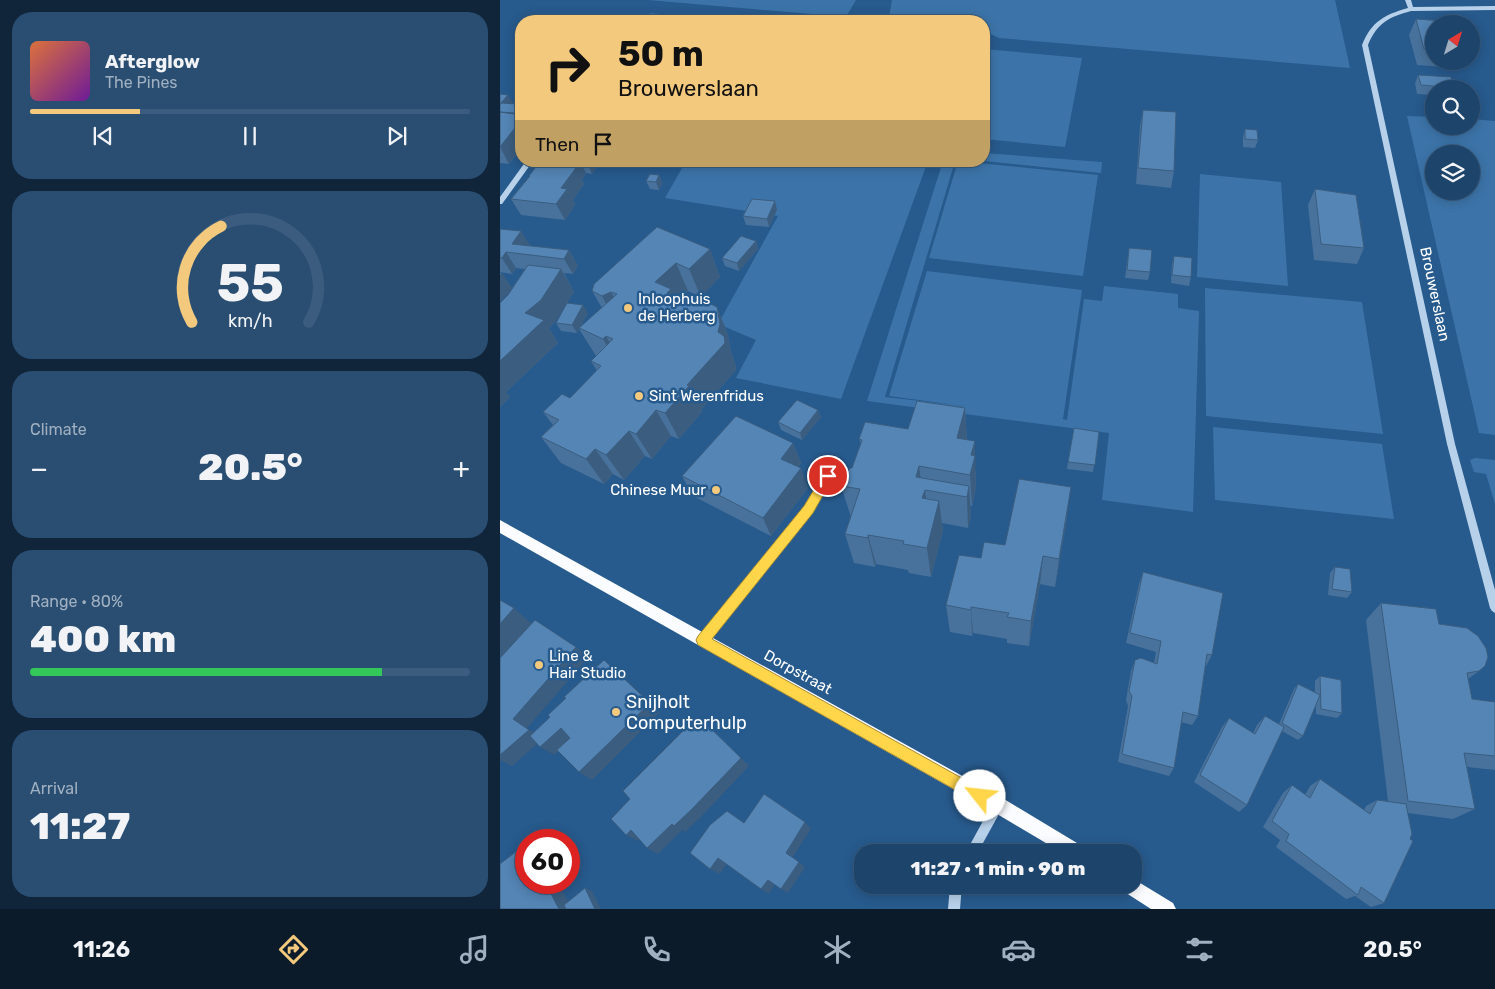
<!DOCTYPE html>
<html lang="en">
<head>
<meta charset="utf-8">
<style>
	:root { --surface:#1d446a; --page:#2a4e72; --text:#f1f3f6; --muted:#a0b0c1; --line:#3b5c7e; --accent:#f2c97d }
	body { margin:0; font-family:Rubik,sans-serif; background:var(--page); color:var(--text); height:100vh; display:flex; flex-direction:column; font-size:19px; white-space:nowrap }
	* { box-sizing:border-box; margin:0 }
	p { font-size:16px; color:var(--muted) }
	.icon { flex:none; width:28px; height:28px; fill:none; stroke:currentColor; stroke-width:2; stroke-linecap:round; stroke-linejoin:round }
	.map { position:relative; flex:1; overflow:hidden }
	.panel { display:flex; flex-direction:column; gap:12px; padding:12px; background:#10253a; width:500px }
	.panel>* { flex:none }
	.banner { position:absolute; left:15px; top:15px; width:475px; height:152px; border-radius:20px; box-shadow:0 2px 12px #0003,0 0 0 1px var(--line); background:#f2c97d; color:#111; overflow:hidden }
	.needle { width:32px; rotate:38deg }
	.controls { position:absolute; left:925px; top:15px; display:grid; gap:10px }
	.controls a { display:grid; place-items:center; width:55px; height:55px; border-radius:50%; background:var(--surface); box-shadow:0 2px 12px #0003,0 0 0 1px var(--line); font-size:25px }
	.speed { position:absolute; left:15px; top:829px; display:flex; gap:10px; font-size:25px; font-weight:700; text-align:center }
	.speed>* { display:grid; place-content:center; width:65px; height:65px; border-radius:50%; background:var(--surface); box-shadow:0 2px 12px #0003,0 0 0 1px var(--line); line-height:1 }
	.speed .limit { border:8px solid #d22; background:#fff; color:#111 }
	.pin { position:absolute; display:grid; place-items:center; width:42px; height:42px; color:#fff; margin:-21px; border:2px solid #fff; border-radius:50%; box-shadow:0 1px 5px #0007 }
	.me { position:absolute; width:55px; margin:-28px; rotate:299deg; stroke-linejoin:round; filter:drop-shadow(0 0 4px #0008) }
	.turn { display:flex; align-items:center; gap:18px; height:105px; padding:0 20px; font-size:22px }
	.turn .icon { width:65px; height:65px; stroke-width:2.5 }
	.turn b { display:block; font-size:35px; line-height:42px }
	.then { display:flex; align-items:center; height:48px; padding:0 20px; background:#0003; gap:10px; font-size:19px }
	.big { font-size:38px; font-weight:800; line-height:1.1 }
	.panel .tile { flex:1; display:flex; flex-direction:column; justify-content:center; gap:8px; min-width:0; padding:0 18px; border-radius:20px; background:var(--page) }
	.panel .dial { align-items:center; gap:0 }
	.dial svg { height:130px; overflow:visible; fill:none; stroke:var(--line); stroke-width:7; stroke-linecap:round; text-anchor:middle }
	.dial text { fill:var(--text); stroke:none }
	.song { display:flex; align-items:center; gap:15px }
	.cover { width:60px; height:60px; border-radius:8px; background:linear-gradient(135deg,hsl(20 70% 55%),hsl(280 70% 35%)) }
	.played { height:5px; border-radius:2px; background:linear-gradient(90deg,var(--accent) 25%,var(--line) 25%) }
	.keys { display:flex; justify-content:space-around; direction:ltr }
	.heat { display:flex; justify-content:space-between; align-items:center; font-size:28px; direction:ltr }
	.charge { height:8px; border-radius:4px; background:linear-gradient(90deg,#34c759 80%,var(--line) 0) }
	.trip { position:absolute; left:354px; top:844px; width:288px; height:50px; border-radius:20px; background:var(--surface); box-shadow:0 2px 12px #0003,0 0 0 1px var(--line); font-weight:800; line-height:50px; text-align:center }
	.tabs { display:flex; height:80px; justify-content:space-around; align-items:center; background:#0c1b2a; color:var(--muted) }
	.tabs .icon { width:35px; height:35px }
	.tabs .current { color:var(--accent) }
	.tabs b { font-size:22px; color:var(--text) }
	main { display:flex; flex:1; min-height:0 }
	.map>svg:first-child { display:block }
	.green { fill:#3c74a9; fill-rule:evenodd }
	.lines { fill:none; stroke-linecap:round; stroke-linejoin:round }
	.minor { fill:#b7d1ea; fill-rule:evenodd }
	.major { fill:#fafcff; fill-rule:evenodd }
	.wall { fill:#48729c; fill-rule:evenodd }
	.shaded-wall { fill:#3b5d7f }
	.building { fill:#5485b5; stroke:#3b5d7f }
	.route { fill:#ffd54a; stroke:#a68a30 }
	.poi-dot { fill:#f2c97d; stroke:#275a8d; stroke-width:2 }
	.labels { text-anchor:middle; stroke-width:5; stroke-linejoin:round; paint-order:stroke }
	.street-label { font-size:15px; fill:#fff; stroke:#275a8d }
	.poi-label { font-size:15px; fill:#fff; stroke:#275a8d; text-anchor:start }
	.near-poi-label { font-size:18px; fill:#fff; stroke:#275a8d; text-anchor:start }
</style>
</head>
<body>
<main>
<section class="panel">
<div class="tile">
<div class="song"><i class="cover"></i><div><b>Afterglow</b><p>The Pines</p></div></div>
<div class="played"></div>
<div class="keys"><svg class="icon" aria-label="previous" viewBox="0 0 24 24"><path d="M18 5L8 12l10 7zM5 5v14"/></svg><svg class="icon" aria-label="pause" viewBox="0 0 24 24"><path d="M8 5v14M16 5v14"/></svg><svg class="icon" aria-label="next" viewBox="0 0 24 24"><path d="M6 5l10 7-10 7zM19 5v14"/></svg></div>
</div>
<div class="tile dial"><svg viewBox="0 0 100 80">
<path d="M14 69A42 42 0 1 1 86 69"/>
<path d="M14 69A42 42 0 0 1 32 10" stroke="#f2c97d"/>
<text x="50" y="56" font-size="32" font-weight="700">55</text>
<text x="50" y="72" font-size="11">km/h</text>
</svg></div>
<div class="tile"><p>Climate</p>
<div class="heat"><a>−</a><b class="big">20.5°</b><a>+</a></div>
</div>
<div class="tile"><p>Range · 80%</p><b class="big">400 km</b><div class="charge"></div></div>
<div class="tile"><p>Arrival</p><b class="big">11:27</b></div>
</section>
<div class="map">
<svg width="995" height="909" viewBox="0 0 995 909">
	<rect width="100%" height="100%" fill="#275a8d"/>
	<path class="green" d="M148 0H356L346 17Z
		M392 0H835L850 68 499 38 484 31V21H436L389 17Z
		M150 13 234 21H145Z
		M484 49 582 58 565 147 484 139Z
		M907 116 934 117V126H971V119L995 121V435L979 433ZM934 154H971V191H934Z
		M484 153 602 162 601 173 484 161Z
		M186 161H428L341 399 236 378 256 340 218 324 278 216 165 198Z
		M443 161H455L385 397 464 406 389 396 427 271 582 290 563 419 567 420 584 299 602 301 604 286 678 294V308L699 311 693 512 602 500 609 433 367 401Z
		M458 161 598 175 583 276 429 258Z
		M700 174 781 182 788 286 697 277Z
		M705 288 862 302 883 434 706 416Z
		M713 427 882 444 894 519 715 500Z
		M975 458 995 460V504L986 474 974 472 970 460Z"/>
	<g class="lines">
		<path class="minor" d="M905 0H911L913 7 995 6V10L911 11C889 17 877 23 868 45L955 444 995 590V613L992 611 990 608 947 444 862 45C872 21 884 15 908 8Z
			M26 161H33L2 204H0V197Z
			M328 472 331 473 332 476 311 512 206 643 202 645 198 643 197 640 198 637 305 506 325 473Z
			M498 799 502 801 504 805 478 852H466L494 801Z
			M450 885H462L460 909H448Z"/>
		<path class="major" d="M0 520 504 799 582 846 584 852H561L492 811 0 533Z
			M632 878 673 903 676 909H651L623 891 621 885H632Z"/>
	</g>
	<path class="wall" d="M916 19 934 24V61H948L945 67 917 65 909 35Z
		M962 61H968L967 64 962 63Z
		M918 75 954 88V89H934V95L917 94 915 83Z
		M0 94 13 103 12 104 21 106V148L9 164 0 163Z
		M643 110 674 171 671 188 636 184 640 126Z
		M745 129 758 140 755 148 743 147V137Z
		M58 161H100L92 174 86 173 82 180 84 184 73 200 75 205 65 220 21 215 11 199 29 177V176L55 165Z
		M159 175 162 183 159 190 150 189 146 181Z
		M815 189 864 248 857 264 814 260 808 205Z
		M277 210 269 227 246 225 243 216Z
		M0 229 21 231 30 246 69 250 78 266 73 274 64 273 74 292 55 322 49 328 58 343 6 392 10 397 0 407V303L8 295 11 291 0 301ZM16 268 25 269 12 288 0 272 12 274Z
		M256 241 258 249 239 271 225 266 222 258Z
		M629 248 650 272 648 280 625 278Z
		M210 249 220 277 201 297 188 291 181 298 186 302 217 307 228 335 231 352 235 363 236 370 201 410 202 412 179 439 171 436 152 459 145 456 124 480 113 474 104 484 61 463 41 437 53 425 43 412 70 398 97 371 91 361 96 356 79 329 77 333 61 331 56 323 88 313 80 327 102 308 92 291Z
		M674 256 691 277 689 286 671 283 672 264Z
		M465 408 467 440 476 474V488L472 506H470L471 517 468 528 442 523 443 531 431 577 409 573 408 570 376 564 375 567 354 563 345 534 351 517 341 486 352 468 361 444 359 439 408 429Z
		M318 410 321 417 302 440 281 430 278 422Z
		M599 432 593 472 567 469 568 462Z
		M293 443 301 463 298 467 308 488 271 536 193 496 182 476Z
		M567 518 555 587 540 584 529 646 507 643V639L473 633 472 636 450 632 446 605 505 545Z
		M835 567 852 592 847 598 828 595 830 573Z
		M643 572 712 655 706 666H705L698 716 692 725 681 722 674 768 669 776 618 762 628 706 626 700 631 671 635 660 654 663 656 652 626 643 639 584Z
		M881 603 939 624 979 671 968 679 972 699 995 702V770L967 767 975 809 953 819 908 813 884 903 871 907 855 896 846 899 776 847 780 840 763 827 783 793 792 785 805 795 810 786 820 779 864 810 866 806 877 800 888 801 866 620Z
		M820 676 842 713 837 718 816 714V705L803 736 798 740 782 731 747 805 739 812 694 782 722 727 729 718 753 733 757 725 765 716 779 724 794 689 798 684 815 692V681Z"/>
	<path class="shaded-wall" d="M62 16 64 21H58Z
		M8 95 13 103 5 112 0 104Z
		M21 106V120L20 121 15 113Z
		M21 120V148L9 164 0 147Z
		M75 161H80L86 173 82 180 84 184 73 200 75 205 65 220 56 204 61 188 71 167Z
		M86 161H100L92 174Z
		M159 175 162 183 159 190 156 182Z
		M275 201 277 210 269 227 267 219Z
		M21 231 31 247 12 244Z
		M256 241 258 249 239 271 237 263Z
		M210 249 220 277 201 297 189 269Z
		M69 250 78 266 73 274 64 259Z
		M6 252 16 268 12 274 2 258Z
		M176 263 188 291 177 302 155 282Z
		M61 269 74 292 55 322 49 328 58 343 6 392 10 397 0 407V361L25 313Z
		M2 273 13 289 0 301V275Z
		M111 292 126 320 117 324 102 296Z
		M83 305 88 313 77 333 72 325Z
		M217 307 228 335 231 352 235 363 236 370 201 410 202 412 179 439 165 413 187 385 218 332Z
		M106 336 122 363 119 367 103 339Z
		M465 408 467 442 457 438Z
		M156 410 171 436 152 459 136 434Z
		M318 410 321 417 302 440 300 433Z
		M129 431 145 456 124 480 106 455Z
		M475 441 476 488 472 506 470 475 471 455Z
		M293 443 301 463 289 479 281 459Z
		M95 449 113 474 104 484 86 459Z
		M419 466 423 495 425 490 429 521 416 477Z
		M301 468 308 488 271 536 263 518Z
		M469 486 471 517 468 528 467 497Z
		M571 487 567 518 555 587 559 559Z
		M439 501 443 531 431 577 427 548Z
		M368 535 376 564 375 567 368 538Z
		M543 556 540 584 529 646 531 621Z
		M471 607 473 633 472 636 471 610Z
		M14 608 33 625 0 662V624Z
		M76 647 88 658 27 728 43 739 12 766 0 760V755L13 719Z
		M104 660 160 712 92 780 79 772Z
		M61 728 74 737 54 755 40 747Z
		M241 758 249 766 202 816 185 832 182 830 158 854 147 848Z
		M305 822 311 829 292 858 286 853Z
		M131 830 143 836 138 841 126 835Z
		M218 858 227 863 220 874 210 869Z
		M299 862 305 867 288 893 281 889Z
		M268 880 275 884 269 894 261 889Z
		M45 882H58L72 909H59Z
		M85 888 92 891 101 909H95Z"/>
	<path class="building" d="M45 15 62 16 58 21H40Z
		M916 19 944 21 945 24H934V49H924Z
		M918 75 951 77 954 88 921 85Z
		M0 94 8 95 0 104Z
		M1 103 19 104 21 106 15 113 0 112V105Z
		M643 110 676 112 674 171 638 168Z
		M0 112 21 115V120L0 147Z
		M745 129 757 130 758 140 745 139Z
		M58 161H75L71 167 76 168 61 188 67 189 56 204 11 199 30 176H29L38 164 55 165Z
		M150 174 159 175 156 182 146 181Z
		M815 189 856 195 864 248 821 244Z
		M252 199 275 201 267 219 243 216Z
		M157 227 210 249 189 269 176 263 155 282 171 289 167 293 185 300 181 303 200 299 217 307 220 324 218 332 224 336 225 343 187 385 189 386 165 413 156 410 136 434 129 431 106 455 95 449 86 459 41 437 59 420 43 412 62 394 70 398 101 366 91 361 113 339 106 336 103 339 79 328 117 294 111 292 102 296 92 291 94 284Z
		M0 229 21 231 12 244 69 250 64 259 6 252 2 258H0Z
		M241 236 256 241 237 263 222 258Z
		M629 248 652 250 650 272 627 270Z
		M674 256 692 258 691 277 672 275Z
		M28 265 61 269 41 300 25 313 44 320 0 361V303L8 295Z
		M67 303 83 305 72 325 56 323Z
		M297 400 318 410 300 433 278 422Z
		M417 401 465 408 457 438 475 441 471 455 475 456 470 475 419 466 416 477 469 486 467 497 425 490 422 498 439 501 427 548 403 544 404 541 368 535V538L345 534 360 489 341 486 345 474 350 468H352L362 440 359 439 365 422 408 429Z
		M236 416 293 443 281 459 301 468 263 518 182 476Z
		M574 428 599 432 595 465 568 462Z
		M519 479 571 487 559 559 543 556 531 621 507 617 509 613 471 607V610L446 605 459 555 481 558 484 542 505 545Z
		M835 567 850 569 852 592 832 589Z
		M643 572 723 593 712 655 707 654 698 716 683 712 674 768 622 754 632 696 629 691 635 660 641 658 657 664 661 641 630 633Z
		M0 600 14 608 0 624Z
		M881 603 936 609 939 624 967 628 978 636 986 648 988 657 985 666 979 671 967 673 972 699 995 702V756L964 753 975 809 908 801Z
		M35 620 76 647 13 719 29 730 0 755V658Z
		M104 660 150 703 79 772 57 750 70 738 61 728 40 747 30 736 50 717 48 715 66 698 64 697Z
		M820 676 841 680 842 713 821 709Z
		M798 684 820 695 803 736 782 723Z
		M198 716 241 758 192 809 174 826 172 824 147 848 131 830 126 835 111 819 130 799 123 791Z
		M765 716 784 727 747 805 700 775 729 718 755 734Z
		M820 779 870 814 877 800 906 804 912 834 910 839 913 841 884 903 861 887 858 895 786 841 789 834 772 821 792 785 810 798Z
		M264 794 305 822 286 853 299 862 281 889 268 880 261 889 218 858 210 869 190 853 210 825 227 811 244 823Z
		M18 850 26 853V882H45L59 909H0V864Z
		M85 888 95 909H66L64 905Z"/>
	<path class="route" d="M328 471 332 473 334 476 313 513 212 639 485 791 488 796 485 801 480 803 475 801 198 645 196 640 198 636 304 506 324 473Z"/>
	<g class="poi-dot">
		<circle cx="128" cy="308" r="5"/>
		<circle cx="139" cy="396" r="5"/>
		<circle cx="216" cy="490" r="5"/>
		<circle cx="39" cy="665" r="5"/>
		<circle cx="116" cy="712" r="5"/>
	</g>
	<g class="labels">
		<g class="street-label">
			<text transform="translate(935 294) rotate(78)" y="5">Brouwerslaan</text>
			<text transform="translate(298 672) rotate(29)" y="5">Dorpstraat</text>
		</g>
		<g class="poi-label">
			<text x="138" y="304">Inloophuis<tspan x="138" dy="17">de Herberg</tspan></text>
			<text x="149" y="401">Sint Werenfridus</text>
			<text x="206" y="495" text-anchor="end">Chinese Muur</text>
			<text x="49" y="661">Line &amp;<tspan x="49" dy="17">Hair Studio</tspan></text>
		</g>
		<g class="near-poi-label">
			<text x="126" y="708">Snijholt<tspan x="126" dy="21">Computerhulp</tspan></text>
		</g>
	</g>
</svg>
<div class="controls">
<a><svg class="needle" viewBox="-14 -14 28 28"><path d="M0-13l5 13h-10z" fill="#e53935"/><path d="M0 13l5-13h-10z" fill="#a0b0c1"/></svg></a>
<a><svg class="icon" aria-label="search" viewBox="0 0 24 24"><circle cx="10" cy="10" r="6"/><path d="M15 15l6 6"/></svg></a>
<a><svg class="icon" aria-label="layers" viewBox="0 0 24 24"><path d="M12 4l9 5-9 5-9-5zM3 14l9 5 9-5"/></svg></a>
</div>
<div class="speed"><div class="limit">60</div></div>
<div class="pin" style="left:328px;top:476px;background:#d93025"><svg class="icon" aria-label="arrive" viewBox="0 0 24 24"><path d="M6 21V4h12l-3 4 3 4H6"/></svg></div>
<svg class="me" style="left:480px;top:796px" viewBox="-20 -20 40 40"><circle r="19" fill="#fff"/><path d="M0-13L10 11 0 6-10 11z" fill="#ffd54a"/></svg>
<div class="trip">11:27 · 1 min · 90 m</div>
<div class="banner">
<div class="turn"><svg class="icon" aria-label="right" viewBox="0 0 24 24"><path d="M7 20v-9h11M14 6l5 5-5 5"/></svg><div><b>50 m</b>Brouwerslaan</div></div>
<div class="then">Then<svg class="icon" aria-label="arrive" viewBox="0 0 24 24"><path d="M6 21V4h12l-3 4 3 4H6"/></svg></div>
</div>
</div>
</main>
<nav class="tabs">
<b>11:26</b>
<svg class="icon current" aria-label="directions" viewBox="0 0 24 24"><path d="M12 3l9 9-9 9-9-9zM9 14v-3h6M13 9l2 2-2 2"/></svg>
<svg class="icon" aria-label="music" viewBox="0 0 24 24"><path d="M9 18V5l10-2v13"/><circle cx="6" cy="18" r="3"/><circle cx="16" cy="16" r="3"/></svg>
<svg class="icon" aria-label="phone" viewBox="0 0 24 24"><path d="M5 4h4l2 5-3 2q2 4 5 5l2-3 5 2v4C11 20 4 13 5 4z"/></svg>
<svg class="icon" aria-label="climate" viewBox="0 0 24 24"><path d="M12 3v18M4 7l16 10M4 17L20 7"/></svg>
<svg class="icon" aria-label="car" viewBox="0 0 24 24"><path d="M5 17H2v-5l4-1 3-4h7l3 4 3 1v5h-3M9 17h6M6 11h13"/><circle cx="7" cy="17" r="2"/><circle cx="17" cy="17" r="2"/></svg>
<svg class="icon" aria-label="filters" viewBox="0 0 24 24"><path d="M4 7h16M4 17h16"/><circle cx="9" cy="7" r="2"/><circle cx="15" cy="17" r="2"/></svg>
<b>20.5°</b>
</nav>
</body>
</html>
